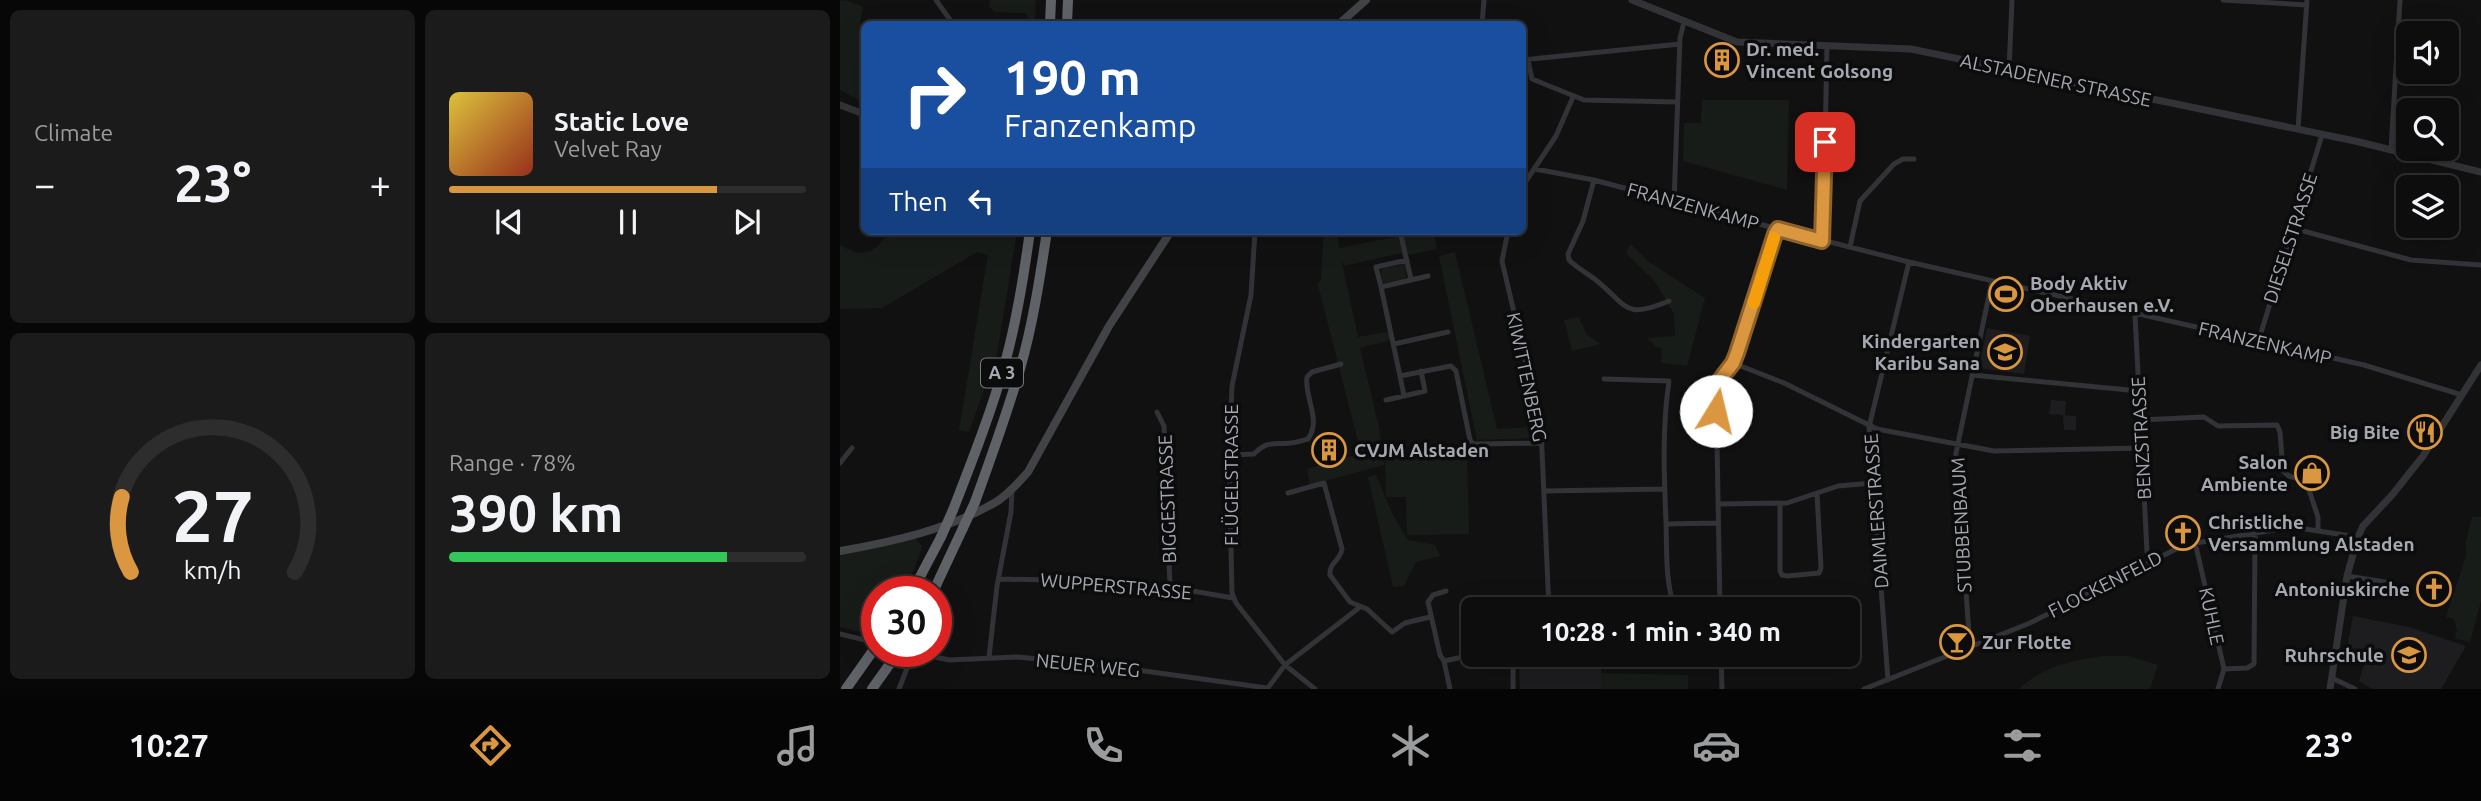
<!DOCTYPE html>
<html lang="en">
<head>
<meta charset="utf-8">
<style>
	:root { --surface:#0d0d0e; --page:#1b1b1c; --text:#f1f3f6; --muted:#9a9c9e; --line:#2d2d2e; --accent:#db9740 }
	body { margin:0; font-family:Ubuntu,sans-serif; background:var(--page); color:var(--text); height:100vh; display:flex; flex-direction:column; font-size:26px; white-space:nowrap }
	* { box-sizing:border-box; margin:0 }
	p { font-size:23px; color:var(--muted) }
	.icon { flex:none; width:38px; height:38px; fill:none; stroke:currentColor; stroke-width:2; stroke-linecap:round; stroke-linejoin:round }
	.map { position:relative; flex:1; overflow:hidden }
	.panel { display:flex; flex-direction:column; gap:10px; padding:10px; background:#070708; width:840px }
	.panel>* { flex:none }
	.top-card { position:absolute; left:21px; top:21px; width:665px; height:214px; border-radius:10px; box-shadow:0 7px 28px #0002,0 0 0 2px var(--line); background:#1a4fa0; color:#fff; overflow:hidden }
	.buttons { position:absolute; left:1556px; top:21px; display:grid; gap:14px }
	.buttons a { display:grid; place-items:center; width:63px; height:63px; border-radius:10px; background:var(--surface); box-shadow:0 7px 28px #0002,0 0 0 2px var(--line); font-size:35px }
	.speed { position:absolute; left:21px; top:576px; display:flex; gap:14px; font-size:35px; font-weight:700; text-align:center }
	.speed>* { display:grid; place-content:center; width:91px; height:91px; border-radius:50%; background:var(--surface); box-shadow:0 7px 28px #0002,0 0 0 2px var(--line); line-height:1 }
	.speed .limit { border:10px solid #d22; background:#fff; color:#111 }
	.pin { position:absolute; display:grid; place-items:center; width:60px; height:60px; color:#fff; margin:-30px; border-radius:14px; box-shadow:0 4px 10px #0006 }
	.me { position:absolute; width:77px; margin:-38px; rotate:9deg; stroke-linejoin:round; filter:drop-shadow(0 0 5px #0008) }
	.turn { display:flex; align-items:center; gap:24px; height:147px; padding:0 28px; font-size:32px }
	.turn .icon { width:91px; height:91px; stroke-width:2.5 }
	.turn b { display:block; font-size:49px; line-height:60px }
	.then { display:flex; align-items:center; height:66px; padding:0 28px; background:#0003; gap:14px; font-size:26px }
	.big { font-size:52px; font-weight:700; line-height:1.1 }
	.panel .tile { flex:1; display:flex; flex-direction:column; justify-content:center; gap:10px; min-width:0; padding:0 24px; border-radius:10px; background:var(--page) }
	.panel .dial { align-items:center; gap:0 }
	.dial svg { height:182px; overflow:visible; fill:none; stroke:var(--line); stroke-width:7; stroke-linecap:round; text-anchor:middle }
	.dial text { fill:var(--text); stroke:none }
	.song { display:flex; align-items:center; gap:21px }
	.cover { width:84px; height:84px; border-radius:10px; background:linear-gradient(135deg,hsl(50 70% 55%),hsl(10 70% 35%)) }
	.played { height:7px; border-radius:4px; background:linear-gradient(90deg,var(--accent) 75%,var(--line) 75%) }
	.keys { display:flex; justify-content:space-around; direction:ltr }
	.heat { display:flex; justify-content:space-between; align-items:center; font-size:38px; direction:ltr }
	.charge { height:10px; border-radius:5px; background:linear-gradient(90deg,#34c759 78%,var(--line) 0) }
	.panel .tiles { flex:1; display:grid; gap:10px; grid-template-columns:repeat(2,1fr) }
	.trip { position:absolute; left:621px; top:597px; width:399px; height:70px; border-radius:10px; background:var(--surface); box-shadow:0 7px 28px #0002,0 0 0 2px var(--line); font-weight:700; line-height:70px; text-align:center }
	.tabs { display:flex; height:112px; justify-content:space-around; align-items:center; background:#050506; color:var(--muted) }
	.tabs .icon { width:49px; height:49px }
	.tabs .active { color:var(--accent) }
	.tabs b { font-size:32px; color:var(--text) }
	main { display:flex; flex:1; min-height:0 }
	.map>svg:first-child { display:block }
	.built { fill:#1d1d1f }
	.green { fill:#181c18 }
	.lines { fill:none; stroke-linecap:round; stroke-linejoin:round }
	.minor { stroke:#323337; stroke-width:5 }
	.tertiary { stroke:#323337; stroke-width:7 }
	.secondary { stroke:#414346; stroke-width:8 }
	.motorway { stroke:#5f6267; stroke-width:10 }
	.motorway-bridge { stroke:#5f6267; stroke-width:10 }
	.route-casing { stroke:#8e622a; stroke-width:18 }
	.route { stroke:#db9740; stroke-width:12 }
	.slow { stroke:#f59e0b; stroke-width:12 }
	.labels { text-anchor:middle; stroke-width:7; stroke-linejoin:round; paint-order:stroke }
	.shield { fill:#0c0c0d; stroke:#767a80; stroke-width:2 }
	.shield-label { font-size:18px; font-weight:bold; fill:#a4a9b1 }
	.poi-label { font-size:19px; font-weight:bold; fill:#a4a9b1; stroke:#0c0c0d; text-anchor:start }
	.street-label { font-size:19px; fill:#a4a9b1; stroke:#0c0c0d }
</style>
</head>
<body>
<main>
<section class="panel">
<div class="tiles">
<div class="tile"><p>Climate</p>
<div class="heat"><a>−</a><b class="big">23°</b><a>+</a></div>
</div>
<div class="tile">
<div class="song"><i class="cover"></i><div><b>Static Love</b><p>Velvet Ray</p></div></div>
<div class="played"></div>
<div class="keys"><svg class="icon" aria-label="previous" viewBox="0 0 24 24"><path d="M18 5L8 12l10 7zM5 5v14"/></svg><svg class="icon" aria-label="pause" viewBox="0 0 24 24"><path d="M8 5v14M16 5v14"/></svg><svg class="icon" aria-label="next" viewBox="0 0 24 24"><path d="M6 5l10 7-10 7zM19 5v14"/></svg></div>
</div>
<div class="tile dial"><svg viewBox="0 0 100 80">
<path d="M14 69A42 42 0 1 1 86 69"/>
<path d="M14 69A42 42 0 0 1 10 36" stroke="#db9740"/>
<text x="50" y="56" font-size="32" font-weight="700">27</text>
<text x="50" y="72" font-size="11">km/h</text>
</svg></div>
<div class="tile"><p>Range · 78%</p><b class="big">390 km</b><div class="charge"></div></div>
</div>
</section>
<div class="map">
<svg width="1641" height="689" viewBox="0 0 1641 689">
	<rect width="100%" height="100%" fill="#111112"/>
	<path class="built" d="M1147 328 1190 336 1184 374 1139 368Z
		M1211 400 1226 401 1225 415 1236 416V430H1224L1223 415 1209 414Z
		M1513 616 1569 627 1626 646 1601 689H1532L1519 681 1525 661 1515 658 1517 651 1507 648Z
		M717 655H761L762 689H680L679 662 717 660Z"/>
	<path class="green" d="M0 0 9 1 23 7 19 29 24 31V103L0 90Z
		M150 0H196L195 24H188L187 13 155 12 149 7Z
		M862 100H949L947 190 843 161 844 123H861Z
		M46 231H177L157 354 129 432 119 430 148 255 137 252 42 308 0 309V245C5 247 11 251 16 252 30 256 44 244 46 231Z
		M484 231H497L499 248 560 236 565 257 563 258 561 253 504 266 501 258 518 337 548 332 550 340 520 348 539 427 544 465 470 485 467 469 521 453 478 285 481 279Z
		M593 231 597 249 568 255 564 237Z
		M790 244 809 262 865 298 847 366 821 363 822 349 817 347 807 338 835 336 834 314 814 280 786 253Z
		M615 252 657 429 695 427V438L637 440 599 256Z
		M563 264 565 265 566 278 544 283 542 282 541 269Z
		M739 317 747 335 761 344 732 351 724 320Z
		M627 454 629 534 567 535 566 497H546L545 456Z
		M536 475 553 515 568 540 595 545 600 556 576 562 564 586 553 587 528 477Z
		M1632 517H1641V601L1630 642 1615 638 1617 630 1614 619 1606 617 1626 556V542Z
		M73 536 82 546 74 570 59 591 37 592V627L32 635 0 627V552Z
		M1265 656H1288L1318 665 1310 689H1179C1203 666 1233 660 1265 656Z
		M761 673 848 675V689H762Z"/>
	<g class="lines">
		<path class="minor" d="M96 0 113 24
			M1383 0 1467 5
			M642 24 644 0
			M682 60 840 44
			M688 60 692 79 744 100 837 102
			M1169 70 1172 0
			M1458 129 1467 0
			M1551 150 1560 0
			M695 169 754 180 938 229 1069 262 1524 365 1622 395
			M754 180 743 221 728 254 729 260C737 268 747 273 756 280 788 306 784 320 829 301
			M682 187 716 136 733 97
			M834 202 840 38 844 22
			M1452 228 1571 260 1641 265
			M415 231 411 295 392 386 389 463 392 593 396 603 445 665 475 689
			M560 231 571 279
			M668 231 662 261 701 428 709 609
			M983 241 987 45
			M1010 247 1020 201 1054 164 1063 159H1074
			M588 276 541 287 560 376 611 366 616 371 630 440 633 444 702 443
			M541 287 536 267 567 260
			M1295 314 1307 552 1310 561
			M1416 341 1420 336 1482 135
			M554 344 608 332
			M893 363 944 383 1037 429 1154 451 1302 448
			M1132 375 1299 391
			M560 376 564 396 585 391 581 371
			M764 379 829 381C822 428 824 475 826 522 827 551 825 582 835 609
			M546 400 564 396
			M317 412 324 426 330 587
			M1300 420 1364 417 1378 426 1437 425 1440 432 1443 471 1449 476 1466 481 1478 517V531
			M390 455 414 454C428 440 433 445 451 443 456 443 463 440 468 439 482 419 464 398 467 377L472 372 501 364
			M0 463 12 448
			M704 491 824 489
			M448 493 484 483 502 549C501 560 489 562 490 575L510 602 527 609 552 632 565 623 590 617
			M940 503V571L942 575 947 576 979 573 981 568 977 493
			M878 504 947 503 998 486 1032 483
			M826 524 878 523
			M1355 542 1384 669 1378 689
			M1507 576 1551 583
			M159 579 255 581 330 587 393 598
			M880 609 876 387 893 363 897 353 938 229
			M0 634 37 643
			M1130 647 1116 453 1152 281
			M67 651 109 660 177 657 254 664 427 688
			M665 654 679 658 710 654
			M881 654 882 689
			M149 657 157 586 171 512 172 490
			M604 661 600 655 588 602 593 595 606 591
			M1384 669 1407 668 1414 664 1415 533
			M1492 678 1515 689
			M1048 680 1029 427 1069 262
			M59 689 73 653
			M427 689 445 665 520 607
			M610 689 604 661 627 656 663 654
			M673 689V657
			M1024 689 1190 623 1344 545 1452 527 1518 537"/>
		<path class="tertiary" d="M792 0 897 42 1071 49 1515 141 1641 172
			M0 105 24 114
			M1490 689 1507 576 1518 537 1523 526 1552 495 1583 456 1641 365"/>
		<path class="secondary" d="M499 24 526 0
			M0 551C52 542 110 529 156 502 169 494 178 483 188 472L269 326 331 231"/>
		<path class="motorway" d="M210 24 211 0
			M227 24 228 0
			M135 502C151 458 167 414 180 369 193 324 200 277 207 231
			M113 510C132 461 151 413 165 363 177 320 184 275 190 231
			M72 592 101 537
			M93 592 123 528
			M6 689 37 645
			M32 689 59 651"/>
		<path class="motorway-bridge" d="M123 528 135 502
			M101 537 113 510"/>
	</g>
	<g class="lines">
		<g class="route-casing">
			<path id="route" d="M876 411V385L893 363 897 353 935 234 938 229 982 241 985 142"/>
		</g>
		<use href="#route" class="route"/>
		<path class="slow" d="M914 303 934 238"/>
	</g>
	<defs>
		<g id="building-ring" transform="scale(1.75)"><circle r="9.5" fill="#0c0c0d" stroke="#db9740" stroke-width="1.5"/><path d="M-4-6H4V6H1V3H-1V6H-4ZM-2.5-4.3h1.7v1.8h-1.7ZM.8-4.3h1.7v1.8H.8ZM-2.5-1h1.7V.8h-1.7ZM.8-1h1.7V.8H.8Z" fill="#db9740"/></g>
		<g id="stadium-ring" transform="scale(1.75)"><circle r="9.5" fill="#0c0c0d" stroke="#db9740" stroke-width="1.5"/><path d="M0-5a6.5 5 0 1 0 0 10a6.5 5 0 1 0 0-10ZM-3.5-1.8h7v3.6h-7Z" fill="#db9740"/></g>
		<g id="school-ring" transform="scale(1.75)"><circle r="9.5" fill="#0c0c0d" stroke="#db9740" stroke-width="1.5"/><path d="M0-5L7-2L0 1L-7-2ZM-4 1L0 2.5L4 1V4Q0 6-4 4Z" fill="#db9740"/></g>
		<g id="restaurant-ring" transform="scale(1.75)"><circle r="9.5" fill="#0c0c0d" stroke="#db9740" stroke-width="1.5"/><path d="M-5-6h1v4h1v-4h1v4h1v-4h1v5L-1.5 .5V6h-2V.5L-5-1ZM5-6V6H3V1.5H1.5Q1.5-4 5-6Z" fill="#db9740"/></g>
		<g id="shop-ring" transform="scale(1.75)"><circle r="9.5" fill="#0c0c0d" stroke="#db9740" stroke-width="1.5"/><path d="M-5-2.5h2.3a2.7 3.5 0 0 1 5.4 0H5L5.5 6h-11ZM-1.5-2.5h3a1.5 2.3 0 0 0-3 0Z" fill="#db9740"/></g>
		<g id="church-ring" transform="scale(1.75)"><circle r="9.5" fill="#0c0c0d" stroke="#db9740" stroke-width="1.5"/><path d="M-1.2-6h2.4v3.5h3.3v2.4h-3.3V6h-2.4V-.1h-3.3v-2.4h3.3Z" fill="#db9740"/></g>
		<g id="bar-ring" transform="scale(1.75)"><circle r="9.5" fill="#0c0c0d" stroke="#db9740" stroke-width="1.5"/><path d="M-6-5H6L.8 .8V4.5H3.5V6h-7V4.5H-.8V.8Z" fill="#db9740"/></g>
	</defs>
	<g fill-rule="evenodd">
		<use href="#building-ring" x="882" y="60"/>
		<use href="#stadium-ring" x="1166" y="294"/>
		<use href="#school-ring" x="1165" y="352"/>
		<use href="#restaurant-ring" x="1585" y="432"/>
		<use href="#building-ring" x="489" y="450"/>
		<use href="#shop-ring" x="1472" y="473"/>
		<use href="#church-ring" x="1343" y="533"/>
		<use href="#church-ring" x="1594" y="589"/>
		<use href="#bar-ring" x="1117" y="642"/>
		<use href="#school-ring" x="1569" y="655"/>
	</g>
	<g class="labels">
		<rect class="shield" x="141" y="358.5" width="42" height="29" rx="5"/>
		<g class="shield-label">
			<text x="162" y="379">A 3</text>
		</g>
		<g class="poi-label">
			<text x="906" y="56">Dr. med.<tspan x="906" dy="22">Vincent Golsong</tspan></text>
			<text x="1190" y="290">Body Aktiv<tspan x="1190" dy="22">Oberhausen e.V.</tspan></text>
			<text x="1140" y="348" text-anchor="end">Kindergarten<tspan x="1140" dy="22">Karibu Sana</tspan></text>
			<text x="1560" y="439" text-anchor="end">Big Bite</text>
			<text x="514" y="457">CVJM Alstaden</text>
			<text x="1448" y="469" text-anchor="end">Salon<tspan x="1448" dy="22">Ambiente</tspan></text>
			<text x="1368" y="529">Christliche<tspan x="1368" dy="22">Versammlung Alstaden</tspan></text>
			<text x="1570" y="596" text-anchor="end">Antoniuskirche</text>
			<text x="1142" y="649">Zur Flotte</text>
			<text x="1544" y="662" text-anchor="end">Ruhrschule</text>
		</g>
		<g class="street-label">
			<text transform="translate(1216 80) rotate(12)" y="7">ALSTADENER STRASSE</text>
			<text transform="translate(853 206) rotate(15)" y="7">FRANZENKAMP</text>
			<text transform="translate(1450 238) rotate(-72)" y="7">DIESELSTRASSE</text>
			<text transform="translate(1425 343) rotate(13)" y="7">FRANZENKAMP</text>
			<text transform="translate(687 377) rotate(78)" y="7">KIWITTENBERG</text>
			<text transform="translate(1301 438) rotate(-93)" y="7">BENZSTRASSE</text>
			<text transform="translate(391 475) rotate(-90)" y="7">FLÜGELSTRASSE</text>
			<text transform="translate(327 499) rotate(-92)" y="7">BIGGESTRASSE</text>
			<text transform="translate(1036 511) rotate(-94)" y="7">DAIMLERSTRASSE</text>
			<text transform="translate(1121 525) rotate(-93)" y="7">STUBBENBAUM</text>
			<text transform="translate(1265 584) rotate(-27)" y="7">FLOCKENFELD</text>
			<text transform="translate(276 586) rotate(5)" y="7">WUPPERSTRASSE</text>
			<text transform="translate(1372 616) rotate(78)" y="7">KUHLE</text>
			<text transform="translate(248 665) rotate(6)" y="7">NEUER WEG</text>
		</g>
	</g>
</svg>
<div class="buttons">
<a><svg class="icon" aria-label="sound" viewBox="0 0 24 24"><path d="M4 9h4l5-4v14l-5-4H4zM17 9q2 3 0 6"/></svg></a>
<a><svg class="icon" aria-label="search" viewBox="0 0 24 24"><circle cx="10" cy="10" r="6"/><path d="M15 15l6 6"/></svg></a>
<a><svg class="icon" aria-label="layers" viewBox="0 0 24 24"><path d="M12 4l9 5-9 5-9-5zM3 14l9 5 9-5"/></svg></a>
</div>
<div class="speed"><div class="limit">30</div></div>
<div class="pin" style="left:985px;top:142px;background:#d93025"><svg class="icon" aria-label="arrive" viewBox="0 0 24 24"><path d="M6 21V4h12l-3 4 3 4H6"/></svg></div>
<svg class="me" style="left:876px;top:411px" viewBox="-20 -20 40 40"><circle r="19" fill="#fff"/><path d="M0-13L10 11 0 6-10 11z" fill="#db9740"/></svg>
<div class="trip">10:28 · 1 min · 340 m</div>
<div class="top-card">
<div class="turn"><svg class="icon" aria-label="right" viewBox="0 0 24 24"><path d="M7 20v-9h11M14 6l5 5-5 5"/></svg><div><b>190 m</b>Franzenkamp</div></div>
<div class="then">Then<svg class="icon" aria-label="left" viewBox="0 0 24 24"><path d="M17 20v-9H6M10 6l-5 5 5 5"/></svg></div>
</div>
</div>
</main>
<nav class="tabs">
<b>10:27</b>
<svg class="icon active" aria-label="directions" viewBox="0 0 24 24"><path d="M12 3l9 9-9 9-9-9zM9 14v-3h6M13 9l2 2-2 2"/></svg>
<svg class="icon" aria-label="music" viewBox="0 0 24 24"><path d="M9 18V5l10-2v13"/><circle cx="6" cy="18" r="3"/><circle cx="16" cy="16" r="3"/></svg>
<svg class="icon" aria-label="phone" viewBox="0 0 24 24"><path d="M5 4h4l2 5-3 2q2 4 5 5l2-3 5 2v4C11 20 4 13 5 4z"/></svg>
<svg class="icon" aria-label="climate" viewBox="0 0 24 24"><path d="M12 3v18M4 7l16 10M4 17L20 7"/></svg>
<svg class="icon" aria-label="car" viewBox="0 0 24 24"><path d="M5 17H2v-5l4-1 3-4h7l3 4 3 1v5h-3M9 17h6M6 11h13"/><circle cx="7" cy="17" r="2"/><circle cx="17" cy="17" r="2"/></svg>
<svg class="icon" aria-label="filters" viewBox="0 0 24 24"><path d="M4 7h16M4 17h16"/><circle cx="9" cy="7" r="2"/><circle cx="15" cy="17" r="2"/></svg>
<b>23°</b>
</nav>
</body>
</html>
